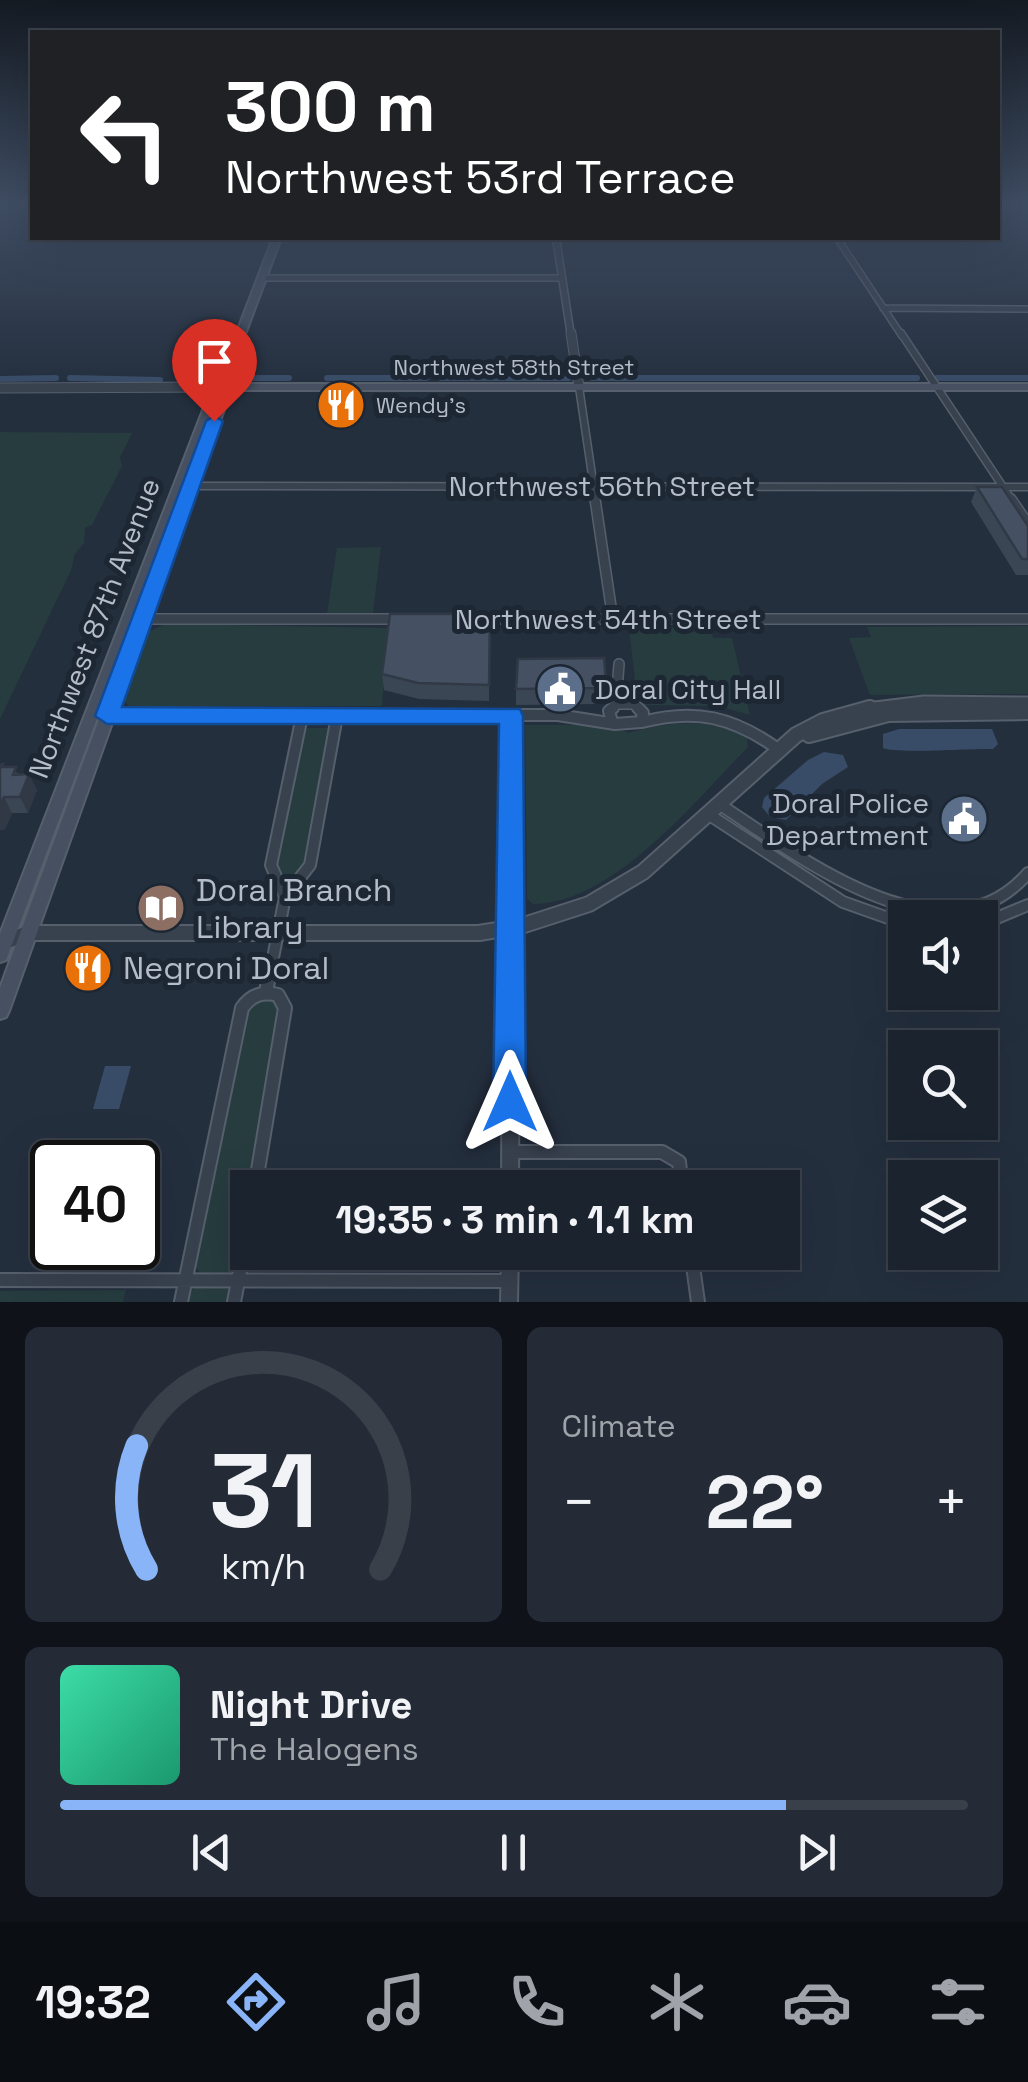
<!DOCTYPE html>
<html lang="en">
<head>
<meta charset="utf-8">
<style>
	:root { --surface:#1b232e; --page:#242b36; --text:#f1f3f6; --muted:#a0a4aa; --line:#39404a; --accent:#8ab4f8 }
	body { margin:0; font-family:"Space Grotesk",sans-serif; background:var(--page); color:var(--text); height:100vh; display:flex; flex-direction:column; font-size:38px; white-space:nowrap }
	* { box-sizing:border-box; margin:0 }
	p { font-size:32px; color:var(--muted) }
	.icon { flex:none; width:55px; height:55px; fill:none; stroke:currentColor; stroke-width:2; stroke-linecap:round; stroke-linejoin:round }
	.map { position:relative; height:1302px; overflow:hidden }
	.side { display:flex; flex-direction:column; gap:25px; padding:25px; background:#0f1319; flex:1 }
	.side>* { flex:none }
	.hud { position:absolute; left:30px; top:30px; width:970px; height:210px; border-radius:0px; box-shadow:0 10px 40px #0002,0 0 0 2px var(--line); background:#202124; color:#fff; overflow:hidden }
	.buttons { position:absolute; left:888px; top:900px; display:grid; gap:20px }
	.buttons a { display:grid; place-items:center; width:110px; height:110px; border-radius:0px; background:var(--surface); box-shadow:0 10px 40px #0002,0 0 0 2px var(--line); font-size:50px }
	.speed { position:absolute; left:30px; top:1140px; display:flex; gap:20px; font-size:50px; font-weight:700; text-align:center }
	.speed>* { display:grid; place-content:center; width:130px; height:130px; border-radius:50%; background:var(--surface); box-shadow:0 10px 40px #0002,0 0 0 2px var(--line); line-height:1 }
	.speed .limit { border:5px solid #111; border-radius:15px; background:#fff; color:#111 }
	.pin { position:absolute; display:grid; place-items:center; width:85px; height:85px; color:#fff; margin:-102px -42px; border-radius:50% 50% 50% 0; rotate:-45deg; box-shadow:0 0 10px #0007 }
	.pin .icon { rotate:45deg }
	.me { position:absolute; width:110px; margin:-55px; rotate:0deg; stroke-linejoin:round; filter:drop-shadow(0 0 8px #0008) }
	.turn { display:flex; align-items:center; gap:35px; height:210px; padding:0 30px; font-size:45px }
	.turn .icon { width:130px; height:130px; stroke-width:2.5 }
	.turn b { display:block; font-size:70px; line-height:85px }
	.big { font-size:75px; font-weight:600; line-height:1.1 }
	.side .card { flex:1; display:flex; flex-direction:column; justify-content:center; gap:15px; min-width:0; padding:0 35px; border-radius:15px; background:var(--page) }
	.side .dial { align-items:center; gap:0 }
	.dial svg { height:260px; overflow:visible; fill:none; stroke:var(--line); stroke-width:7; stroke-linecap:round; text-anchor:middle }
	.dial text { fill:var(--text); stroke:none }
	.song { display:flex; align-items:center; gap:30px }
	.cover { width:120px; height:120px; border-radius:15px; background:linear-gradient(135deg,hsl(160 70% 55%),hsl(160 70% 35%)) }
	.played { height:10px; border-radius:5px; background:linear-gradient(90deg,var(--accent) 80%,var(--line) 80%) }
	.keys { display:flex; justify-content:space-around; direction:ltr }
	.heat { display:flex; justify-content:space-between; align-items:center; font-size:55px; direction:ltr }
	.side .tiles { flex:1; display:grid; gap:25px; grid-template-columns:1fr 1fr }
	.card:last-child { grid-column:span 2 }
	.trip { position:absolute; left:230px; top:1170px; width:570px; height:100px; border-radius:0px; background:var(--surface); box-shadow:0 10px 40px #0002,0 0 0 2px var(--line); font-weight:600; line-height:100px; text-align:center }
	.dock { display:flex; height:160px; justify-content:space-around; align-items:center; background:#0b0e12; color:var(--muted) }
	.dock .icon { width:70px; height:70px }
	.dock .current { color:var(--accent) }
	.dock b { font-size:45px; color:var(--text) }
	.map>svg:first-child { display:block }
	.green { fill:#263c3f }
	.water { fill:#394c67 }
	.lines { fill:none; stroke-linecap:round; stroke-linejoin:round }
	.canal { stroke:#394c67; stroke-width:6 }
	.minor-far4-casing { stroke:#565f6c; stroke-width:8 }
	.minor-far3-casing { stroke:#565f6c; stroke-width:9 }
	.minor-far2-casing { stroke:#565f6c; stroke-width:12 }
	.minor-far1-casing { stroke:#565f6c; stroke-width:14 }
	.minor-casing { stroke:#565f6c; stroke-width:16 }
	.tertiary-far4-casing { stroke:#565f6c; stroke-width:9 }
	.tertiary-far3-casing { stroke:#565f6c; stroke-width:11 }
	.tertiary-far2-casing { stroke:#565f6c; stroke-width:15 }
	.tertiary-far1-casing { stroke:#565f6c; stroke-width:18 }
	.tertiary-casing { stroke:#565f6c; stroke-width:20 }
	.secondary-casing { stroke:#565f6c; stroke-width:4 }
	.minor-far4 { stroke:#38414e; stroke-width:5 }
	.minor-far3 { stroke:#38414e; stroke-width:6 }
	.minor-far2 { stroke:#38414e; stroke-width:9 }
	.minor-far1 { stroke:#38414e; stroke-width:10 }
	.minor { stroke:#38414e; stroke-width:12 }
	.tertiary-far4 { stroke:#38414e; stroke-width:6 }
	.tertiary-far3 { stroke:#38414e; stroke-width:9 }
	.tertiary-far2 { stroke:#38414e; stroke-width:11 }
	.tertiary-far1 { stroke:#38414e; stroke-width:14 }
	.tertiary { stroke:#38414e; stroke-width:16 }
	.secondary { fill:#465061; fill-rule:evenodd }
	.wall { fill:#3b4654 }
	.shaded-wall { fill:#303945 }
	.building { fill:#455162; stroke:#303945; stroke-width:2.5 }
	.route { fill:#1a73e8; stroke:#114b97; stroke-width:2.5 }
	.labels { text-anchor:middle; stroke-width:10; stroke-linejoin:round; paint-order:stroke }
	.far-street-label { font-size:22px; fill:#b4bcc9; stroke:#1d2633 }
	.far-poi-label { font-size:22px; fill:#b4bcc9; stroke:#1d2633; text-anchor:start }
	.street-label { font-size:28px; fill:#b4bcc9; stroke:#1d2633 }
	.poi-label { font-size:28px; fill:#b4bcc9; stroke:#1d2633; text-anchor:start }
	.near-poi-label { font-size:32px; fill:#b4bcc9; stroke:#1d2633; text-anchor:start }
</style>
</head>
<body>
<div class="map">
<svg width="1028" height="1302" viewBox="0 0 1028 1302">
	<rect width="100%" height="100%" fill="#242f3e"/>
	<path class="green" d="M0 432 132 433 120 457 122 466 92 525 85 528 84 543 74 555 72 568 0 719Z
		M381 547 373 613 327 614 337 548Z
		M166 624 388 628 382 706H129L122 699 147 632Z
		M1028 626V694L870 695 849 638 871 637 867 627Z
		M629 627H711L713 638H732L750 715 718 706 645 705 637 700Z
		M525 725H607L629 733C664 722 715 716 747 739L748 747C696 800 613 904 533 904L527 899Z
		M302 728H330L306 866 297 874 285 876 274 869Z
		M272 997 281 1010 229 1302H187L200 1273 193 1263 245 1009 250 1001Z
		M126 1290 123 1302H0V1291Z"/>
	<path class="water" d="M899 729H992L998 744 993 749C972 748 895 754 883 748V734Z
		M824 752 843 755 848 767 822 784 786 820 770 817 762 807 764 798 808 760Z
		M105 1066H131L119 1109H93Z"/>
	<g class="lines">
		<path class="canal" d="M70 378 160 380
			M243 378H289
			M327 378H426
			M441 378H569
			M592 378H917
			M937 378H1028
			M1 379 56 378"/>
		<g class="minor-far4-casing">
			<path id="minor-far4" d="M837 238 902 336
				M262 278H562
				M883 308 1028 309"/>
		</g>
		<g class="minor-far3-casing">
			<path id="minor-far3" d="M901 333 1013 502
				M579 387 596 502
				M186 486 1028 487"/>
		</g>
		<g class="minor-far2-casing">
			<path id="minor-far2" d="M595 499 613 620
				M1011 499 1028 524
				M141 619H400
				M481 619H1028
				M616 704 619 664
				M610 710 617 704H634L640 710"/>
		</g>
		<g class="minor-far1-casing">
			<path id="minor-far1" d="M104 716 558 715 615 724 641 722 643 713 638 708
				M511 716V928
				M612 722 609 711 613 708
				M642 722C696 708 733 717 778 749
				M719 804C796 854 944 971 1028 873
				M708 814 843 902 905 924
				M285 897 271 865 302 716
				M980 925 1028 905
				M270 973 285 897 310 865 337 716"/>
		</g>
		<g class="minor-casing">
			<path id="minor" d="M266 992 270 970
				M511 1152H662L679 1162 682 1188
				M691 1252 698 1302
				M0 1280 509 1281
				M181 1302 242 1008C251 995 262 991 278 995L285 1008 255 1188
				M234 1302 248 1229"/>
		</g>
		<g class="tertiary-far4-casing">
			<path id="tertiary-far4" d="M556 238 571 336"/>
		</g>
		<g class="tertiary-far3-casing">
			<path id="tertiary-far3" d="M571 333 579 387
				M0 388 223 387"/>
		</g>
		<g class="tertiary-far2-casing">
			<path id="tertiary-far2" d="M859 710 924 702 1028 703"/>
		</g>
		<g class="tertiary-far1-casing">
			<path id="tertiary-far1" d="M809 735 888 714 1028 712
				M5 942 28 933H479L521 926 589 904 643 872 796 735 823 721 870 708
				M511 973V928"/>
		</g>
		<g class="tertiary-casing">
			<path id="tertiary" d="M510 1188 511 970
				M509 1302 510 1252"/>
		</g>
		<g class="secondary-casing">
			<path id="secondary" d="M273 238H281L228 380 230 384H1028V390H231L9 1011 6 1017 0 1019V988L222 386 8 955 6 960 0 962V934L212 387 219 379Z"/>
		</g>
		<use href="#minor-far4" class="minor-far4"/>
		<use href="#minor-far3" class="minor-far3"/>
		<use href="#minor-far2" class="minor-far2"/>
		<use href="#minor-far1" class="minor-far1"/>
		<use href="#minor" class="minor"/>
		<use href="#tertiary-far4" class="tertiary-far4"/>
		<use href="#tertiary-far3" class="tertiary-far3"/>
		<use href="#tertiary-far2" class="tertiary-far2"/>
		<use href="#tertiary-far1" class="tertiary-far1"/>
		<use href="#tertiary" class="tertiary"/>
		<use href="#secondary" class="secondary"/>
	</g>
	<path class="wall" d="M977 487 1028 526V575H1016L971 502Z
		M490 614 489 701 419 699 384 690 382 674Z
		M606 682 605 698 597 704 516 705V689Z
		M3 764 4 767 20 774 37 790 28 813H12L5 829 0 830Z"/>
	<path class="shaded-wall" d="M606 682 605 698 597 704 598 688Z
		M29 774 37 790 28 813 20 797Z
		M4 797 12 813 5 829 0 830V806Z"/>
	<path class="building" d="M977 487H1002L1028 526V559H1022Z
		M390 614H490L489 685 418 683 382 674Z
		M604 658 606 682 598 688 516 689 518 659Z
		M3 764 2 767H16L13 775 29 774 20 797H4L0 806V765Z"/>
	<linearGradient id="sky" x2="0" y2="1"><stop stop-color="#141a22"/><stop offset="0.53" stop-color="#3f4d63"/><stop offset="1" stop-color="#3f4d63" stop-opacity="0"/></linearGradient>
	<rect width="1028" height="385" fill="url(#sky)"/>
	<path class="route" d="M214 416 223 421 122 707 520 709 523 716 526 1102 522 1113 510 1118 498 1113 493 1102 499 724H107L95 716 206 421Z"/>
	<defs>
		<g id="restaurant-disc" transform="scale(2.5)"><circle r="9.5" fill="#e8710a" stroke="#1d2633"/><path d="M-5-6h1v4h1v-4h1v4h1v-4h1v5L-1.5 .5V6h-2V.5L-5-1ZM5-6V6H3V1.5H1.5Q1.5-4 5-6Z" fill="#fff"/></g>
		<g id="civic-disc" transform="scale(2.5)"><circle r="9.5" fill="#5c6f8a" stroke="#1d2633"/><path d="M-.6-6.5H3V-4.5H.6V-3L4-1V1h2V6H-6V1h2V-1L-.6-3ZM-1.2 2.5V6h2.4V2.5Z" fill="#fff"/></g>
		<g id="library-disc" transform="scale(2.5)"><circle r="9.5" fill="#8d6e63" stroke="#1d2633"/><path d="M-6-4Q-3-5.5-.7-3.5V5Q-3 3-6 4ZM6-4Q3-5.5 .7-3.5V5Q3 3 6 4Z" fill="#fff"/></g>
	</defs>
	<g fill-rule="evenodd">
		<use href="#restaurant-disc" x="341" y="405"/>
		<use href="#civic-disc" x="560" y="689"/>
		<use href="#civic-disc" x="964" y="819"/>
		<use href="#library-disc" x="161" y="908"/>
		<use href="#restaurant-disc" x="88" y="968"/>
	</g>
	<g class="labels">
		<g class="far-street-label">
			<text x="514" y="375">Northwest 58th Street</text>
		</g>
		<g class="far-poi-label">
			<text x="376" y="413">Wendy's</text>
		</g>
		<g class="street-label">
			<text x="602" y="496">Northwest 56th Street</text>
			<text x="608" y="629">Northwest 54th Street</text>
			<text transform="translate(94 628) rotate(-69)" y="10">Northwest 87th Avenue</text>
		</g>
		<g class="poi-label">
			<text x="595" y="699">Doral City Hall</text>
			<text x="929" y="813" text-anchor="end">Doral Police<tspan x="929" dy="32">Department</tspan></text>
		</g>
		<g class="near-poi-label">
			<text x="196" y="901">Doral Branch<tspan x="196" dy="37">Library</tspan></text>
			<text x="123" y="979">Negroni Doral</text>
		</g>
	</g>
</svg>
<div class="buttons">
<a><svg class="icon" aria-label="sound" viewBox="0 0 24 24"><path d="M4 9h4l5-4v14l-5-4H4zM17 9q2 3 0 6"/></svg></a>
<a><svg class="icon" aria-label="search" viewBox="0 0 24 24"><circle cx="10" cy="10" r="6"/><path d="M15 15l6 6"/></svg></a>
<a><svg class="icon" aria-label="layers" viewBox="0 0 24 24"><path d="M12 4l9 5-9 5-9-5zM3 14l9 5 9-5"/></svg></a>
</div>
<div class="speed"><div class="limit">40</div></div>
<div class="pin" style="left:214px;top:421px;background:#d93025"><svg class="icon" aria-label="arrive" viewBox="0 0 24 24"><path d="M6 21V4h12l-3 4 3 4H6"/></svg></div>
<svg class="me" style="left:510px;top:1102px" viewBox="-20 -20 40 40"><path d="M0-17L14 15 0 8-14 15z" fill="#1a73e8" stroke="#fff" stroke-width="4"/></svg>
<div class="trip">19:35 · 3 min · 1.1 km</div>
<div class="hud">
<div class="turn"><svg class="icon" aria-label="left" viewBox="0 0 24 24"><path d="M17 20v-9H6M10 6l-5 5 5 5"/></svg><div><b>300 m</b>Northwest 53rd Terrace</div></div>
</div>
</div>
<section class="side">
<div class="tiles">
<div class="card dial"><svg viewBox="0 0 100 80">
<path d="M14 69A42 42 0 1 1 86 69"/>
<path d="M14 69A42 42 0 0 1 11 31" stroke="#8ab4f8"/>
<text x="50" y="56" font-size="32" font-weight="700">31</text>
<text x="50" y="72" font-size="11">km/h</text>
</svg></div>
<div class="card"><p>Climate</p>
<div class="heat"><a>−</a><b class="big">22°</b><a>+</a></div>
</div>
<div class="card">
<div class="song"><i class="cover"></i><div><b>Night Drive</b><p>The Halogens</p></div></div>
<div class="played"></div>
<div class="keys"><svg class="icon" aria-label="previous" viewBox="0 0 24 24"><path d="M18 5L8 12l10 7zM5 5v14"/></svg><svg class="icon" aria-label="pause" viewBox="0 0 24 24"><path d="M8 5v14M16 5v14"/></svg><svg class="icon" aria-label="next" viewBox="0 0 24 24"><path d="M6 5l10 7-10 7zM19 5v14"/></svg></div>
</div>
</div>
</section>
<nav class="dock">
<b>19:32</b>
<svg class="icon current" aria-label="directions" viewBox="0 0 24 24"><path d="M12 3l9 9-9 9-9-9zM9 14v-3h6M13 9l2 2-2 2"/></svg>
<svg class="icon" aria-label="music" viewBox="0 0 24 24"><path d="M9 18V5l10-2v13"/><circle cx="6" cy="18" r="3"/><circle cx="16" cy="16" r="3"/></svg>
<svg class="icon" aria-label="phone" viewBox="0 0 24 24"><path d="M5 4h4l2 5-3 2q2 4 5 5l2-3 5 2v4C11 20 4 13 5 4z"/></svg>
<svg class="icon" aria-label="climate" viewBox="0 0 24 24"><path d="M12 3v18M4 7l16 10M4 17L20 7"/></svg>
<svg class="icon" aria-label="car" viewBox="0 0 24 24"><path d="M5 17H2v-5l4-1 3-4h7l3 4 3 1v5h-3M9 17h6M6 11h13"/><circle cx="7" cy="17" r="2"/><circle cx="17" cy="17" r="2"/></svg>
<svg class="icon" aria-label="filters" viewBox="0 0 24 24"><path d="M4 7h16M4 17h16"/><circle cx="9" cy="7" r="2"/><circle cx="15" cy="17" r="2"/></svg>
</nav>
</body>
</html>
